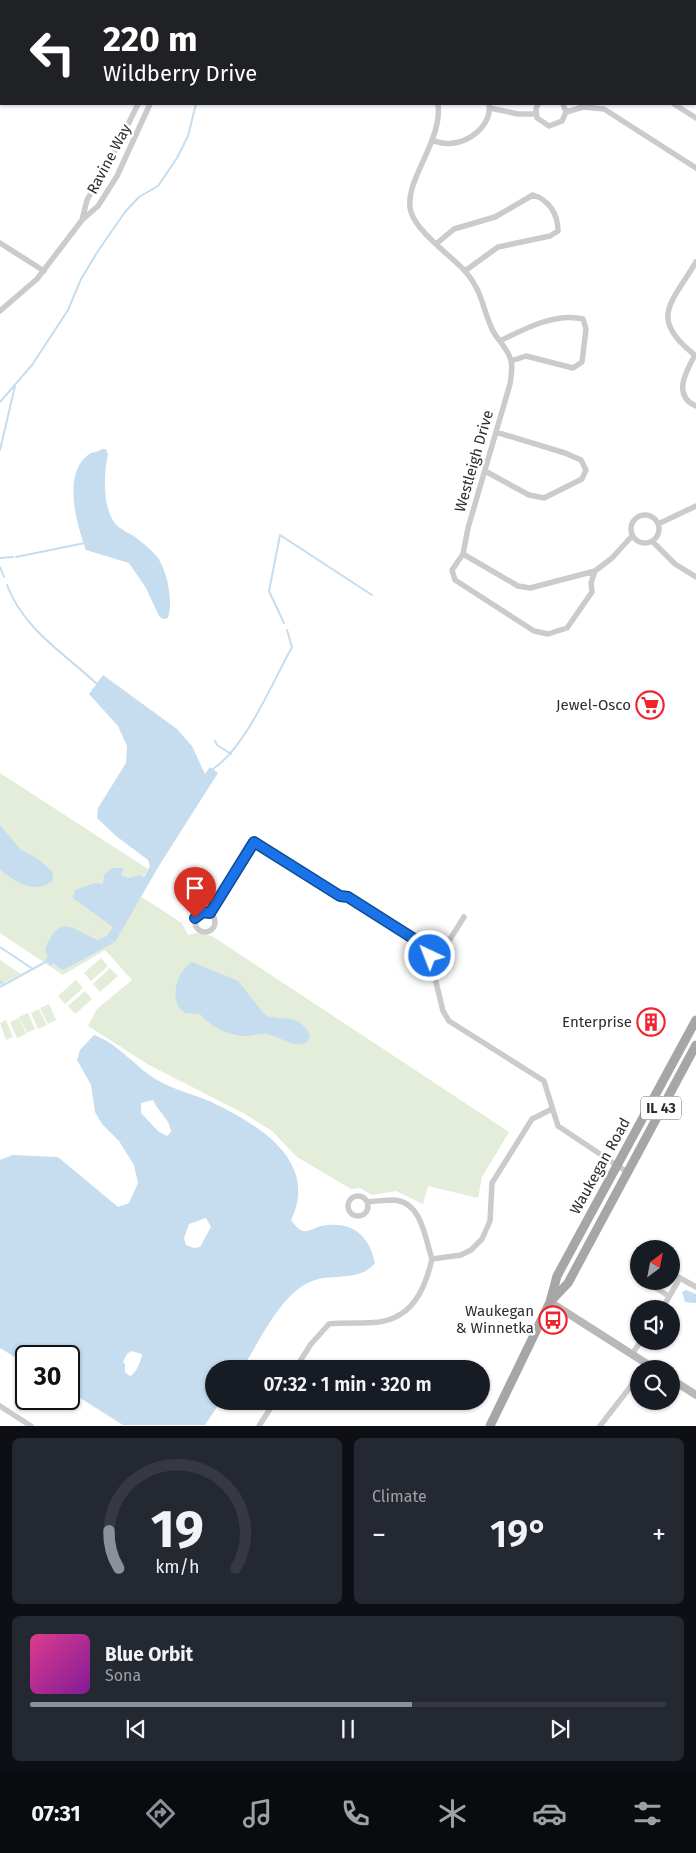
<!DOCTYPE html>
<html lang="en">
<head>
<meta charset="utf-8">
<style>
	:root { --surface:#171b24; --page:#242831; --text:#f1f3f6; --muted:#9ea1a6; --line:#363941; --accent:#8c9099 }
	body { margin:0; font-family:"Fira Sans",sans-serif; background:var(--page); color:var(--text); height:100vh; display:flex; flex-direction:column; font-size:19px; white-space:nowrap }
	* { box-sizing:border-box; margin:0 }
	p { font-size:16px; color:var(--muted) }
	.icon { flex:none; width:28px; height:28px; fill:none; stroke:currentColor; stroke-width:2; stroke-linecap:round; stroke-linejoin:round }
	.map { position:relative; height:1426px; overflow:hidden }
	.drawer { display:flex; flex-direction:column; gap:12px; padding:12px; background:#0d0f14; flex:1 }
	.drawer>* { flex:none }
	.hud { position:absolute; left:0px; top:0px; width:696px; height:105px; box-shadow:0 1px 4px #0004; background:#202124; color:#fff; overflow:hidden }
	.needle { width:32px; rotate:32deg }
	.tools { position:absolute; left:630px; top:1240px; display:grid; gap:10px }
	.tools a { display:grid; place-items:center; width:50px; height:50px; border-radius:50%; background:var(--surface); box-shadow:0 1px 4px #0004; font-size:25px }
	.speed { position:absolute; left:15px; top:1345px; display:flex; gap:10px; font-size:25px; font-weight:700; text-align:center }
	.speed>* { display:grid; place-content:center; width:65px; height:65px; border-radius:50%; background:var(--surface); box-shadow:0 1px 4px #0004; line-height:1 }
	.speed .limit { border:2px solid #111; border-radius:8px; background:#fff; color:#111 }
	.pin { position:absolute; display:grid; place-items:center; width:42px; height:42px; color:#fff; margin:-51px -21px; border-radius:50% 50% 50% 0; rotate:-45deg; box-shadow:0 0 5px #0007 }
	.pin .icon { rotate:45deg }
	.me { position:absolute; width:55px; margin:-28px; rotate:317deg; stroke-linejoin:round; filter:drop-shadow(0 0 4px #0008) }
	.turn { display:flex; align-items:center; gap:18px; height:105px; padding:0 20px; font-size:22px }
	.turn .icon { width:65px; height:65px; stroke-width:2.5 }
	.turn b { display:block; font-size:35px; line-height:42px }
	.big { font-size:38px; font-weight:600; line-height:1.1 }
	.drawer .tile { flex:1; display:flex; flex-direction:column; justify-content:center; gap:8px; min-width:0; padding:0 18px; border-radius:8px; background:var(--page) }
	.drawer .dial { align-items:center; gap:0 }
	.dial svg { height:130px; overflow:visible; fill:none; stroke:var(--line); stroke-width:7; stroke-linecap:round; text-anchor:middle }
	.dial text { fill:var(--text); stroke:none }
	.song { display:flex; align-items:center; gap:15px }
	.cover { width:60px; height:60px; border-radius:8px; background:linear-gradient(135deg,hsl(330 70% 55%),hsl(290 70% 35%)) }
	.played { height:5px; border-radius:2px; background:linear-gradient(90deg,var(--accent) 60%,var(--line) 60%) }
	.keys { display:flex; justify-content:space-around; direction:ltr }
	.heat { display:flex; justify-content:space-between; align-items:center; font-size:28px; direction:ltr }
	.drawer .tiles { flex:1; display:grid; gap:12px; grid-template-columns:1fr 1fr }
	.tile:last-child { grid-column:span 2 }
	.trip { position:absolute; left:205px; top:1360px; width:285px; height:50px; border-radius:25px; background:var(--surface); box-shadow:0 1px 4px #0004; font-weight:600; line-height:50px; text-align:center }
	.menu { display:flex; height:80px; justify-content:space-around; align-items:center; background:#090b0e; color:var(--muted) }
	.menu .icon { width:35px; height:35px }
	.menu .active { color:var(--accent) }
	.menu b { font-size:22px; color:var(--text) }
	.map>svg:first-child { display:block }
	.green { fill:#e4ecda }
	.water { fill:#c5ddee; fill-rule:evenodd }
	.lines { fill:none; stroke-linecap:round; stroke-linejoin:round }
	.stream { stroke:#c5ddee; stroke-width:2 }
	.street { stroke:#cbcbcb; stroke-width:5.5 }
	.secondary { stroke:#b8b8b8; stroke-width:8 }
	.primary { stroke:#a6a6a6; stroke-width:9 }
	.route-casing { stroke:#114b97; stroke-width:12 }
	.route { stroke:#1a73e8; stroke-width:9 }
	.labels { text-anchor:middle; stroke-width:5; stroke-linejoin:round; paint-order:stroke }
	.shield { fill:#fff; stroke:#6d6d6d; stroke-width:1 }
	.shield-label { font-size:14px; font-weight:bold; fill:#2e2e2e }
	.street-label { font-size:15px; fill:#2e2e2e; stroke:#fff }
	.poi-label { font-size:15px; fill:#2e2e2e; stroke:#fff; text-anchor:end }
</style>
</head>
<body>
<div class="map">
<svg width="696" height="1426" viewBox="0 0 696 1426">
	<rect width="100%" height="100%" fill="#fff"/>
	<path class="green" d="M0 773 148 869 134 892 182 923 188 935 196 933 212 936 509 1132 482 1177 478 1198 428 1186 423 1204 396 1191 372 1195 360 1188 351 1189 297 1157 272 1131 245 1114 149 1065 88 1026 97 1009 132 980 105 950 63 975 0 933Z
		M101 958 108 966 91 981 84 973Z
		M0 960 21 974 0 985Z
		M110 968 118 976 100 992 93 984Z
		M76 980 83 988 65 1004 58 996Z
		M85 991 92 999 75 1014 68 1006Z
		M49 1004 56 1020 48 1024 40 1008Z
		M39 1009 47 1025 38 1029 31 1013Z
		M28 1013 35 1029 27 1033 19 1017Z
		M19 1018 26 1034 17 1038 10 1022Z
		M6 1020 13 1037 6 1040 0 1023Z"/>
	<path class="water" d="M102 449H106L108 454C104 473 102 504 114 522 119 530 131 533 139 540 145 545 153 551 158 558 168 573 173 602 168 618L163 619 159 616 146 588 129 563 86 550C77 526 62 474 88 455 92 451 97 453 102 449Z
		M103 675 177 729 192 746 205 774 210 767 218 773 157 869 115 942 63 970 53 963 50 966 45 958 48 957 45 949C61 910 73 931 98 940L107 936 113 927 73 898 75 890 95 883 103 884 104 875 112 868H124L121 876 130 878 139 875 144 877 150 866 148 860 116 836 97 818 98 808 126 763 127 746 118 726 89 694Z
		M0 825 20 849 38 859 53 872 52 882C31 894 17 882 0 870Z
		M192 962 238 981 265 1015C284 1023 297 1011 310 1035L307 1043C290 1048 282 1037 267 1034 261 1033 254 1035 248 1036 231 1037 211 1027 200 1014 194 1013 185 1015 181 1010 169 996 178 970 192 962Z
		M94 1035C121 1045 135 1068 159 1081 175 1090 193 1094 209 1101 256 1123 320 1160 291 1220 295 1225 299 1232 306 1231 311 1231 316 1227 321 1226 351 1220 369 1234 375 1263 359 1283 332 1272 310 1282 281 1294 259 1342 242 1369H214V1401H221L205 1425H123L69 1391V1356H26V1364L0 1348V1160L13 1155 58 1157 118 1207 129 1203 138 1183 134 1165 119 1141 102 1124 95 1112 91 1085 77 1060 80 1050ZM153 1100C158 1112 170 1119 171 1132L167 1136 158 1131 141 1113V1103ZM206 1218 211 1227 200 1247 194 1248 186 1245 184 1238 189 1224ZM131 1351 142 1354C142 1360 135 1375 130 1376L125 1372V1364L123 1362 127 1354Z
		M686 1290 696 1294V1303L685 1302 682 1292Z"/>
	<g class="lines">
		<path class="stream" d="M229 1 230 0
			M256 1 258 0
			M0 402 32 365 68 310 81 279 98 251 125 212 139 197 158 186 177 158 188 136 196 104
			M0 450 15 386
			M16 557 85 543
			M0 558 13 557
			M0 567 4 577
			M7 585C24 630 64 653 98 685
			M284 623 269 591 280 535 372 595
			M215 741 217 745 231 754
			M213 769C246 747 272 683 292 647L287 630
			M0 947 33 969
			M0 981 4 985
			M0 987 49 960"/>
		<path class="street" d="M194 1V0
			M571 1V0
			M585 1V0
			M438 104C443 142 402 183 411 212 417 232 450 255 465 271 482 290 482 307 492 329 497 340 509 349 511 361 513 368 511 377 510 384L468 528 463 554 452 570 455 580 534 631 548 634 567 628 592 592 591 583 595 571 612 558 632 536
			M538 104 536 109 537 118 549 126 562 121 566 112 563 104
			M674 104 696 118
			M490 108 518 114H536
			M566 112 583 107 604 109 696 168
			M433 140C456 152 493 131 489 104
			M82 220 87 200 118 145 138 104
			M0 243 44 271
			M436 244 454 229 495 217 533 195C549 200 558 214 558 231L550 236 498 247 465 271
			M696 262C672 303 647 318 696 356
			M0 311 37 279 82 220 98 206 117 176 150 104
			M500 341C524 329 556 312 583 319L586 329 582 362 573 368 526 356 511 361
			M695 355C686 371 672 396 696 406
			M485 471 529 495 544 498 582 479 586 470 581 460 565 453 496 432
			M631 529a14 14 0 1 1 28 0a14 14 0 1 1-28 0Z
			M658 524 696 506
			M652 541 675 564 696 577
			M463 554 518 586 530 588 595 571
			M195 922a10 10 0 1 1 20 0a10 10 0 1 1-20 0Z
			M210 913 254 842 340 895 348 897 428 949 443 1011 449 1021 544 1081 558 1126 627 1172
			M432 962 437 960 464 917
			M348 1206a10 10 0 1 1 20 0a10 10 0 1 1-20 0Z
			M367 1202C376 1201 386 1200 395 1200 422 1203 425 1238 432 1259L461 1255 471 1250 482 1239 490 1221 492 1183 532 1119 552 1109
			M671 1273 696 1287
			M644 1281 669 1296
			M662 1309 680 1278
			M632 1354 641 1341
			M295 1369 311 1344 329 1324C345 1322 362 1324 379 1322 413 1317 425 1289 432 1259
			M0 1406 31 1426
			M259 1426 275 1401
			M600 1426 631 1386 639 1369"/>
		<path class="secondary" d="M550 1302 655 1369
			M671 1379 696 1395"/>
		<path class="primary" d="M688 0 690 1
			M551 1301 568 1283 696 1045
			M490 1426 550 1302 557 1276 696 1020"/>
	</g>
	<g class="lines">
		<g class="route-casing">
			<path id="route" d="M195 918 203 912 210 913 254 842 340 896 348 897 419 942 428 949 430 956"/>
		</g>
		<use href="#route" class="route"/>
	</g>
	<defs>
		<g id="supermarket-ring" transform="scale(1.4375)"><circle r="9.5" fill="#fff" stroke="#f1232e" stroke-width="1.5"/><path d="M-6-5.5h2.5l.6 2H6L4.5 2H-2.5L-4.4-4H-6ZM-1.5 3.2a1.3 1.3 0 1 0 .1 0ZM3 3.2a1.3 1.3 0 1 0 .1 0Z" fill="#f1232e"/></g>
		<g id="building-ring" transform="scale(1.4375)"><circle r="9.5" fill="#fff" stroke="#f1232e" stroke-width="1.5"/><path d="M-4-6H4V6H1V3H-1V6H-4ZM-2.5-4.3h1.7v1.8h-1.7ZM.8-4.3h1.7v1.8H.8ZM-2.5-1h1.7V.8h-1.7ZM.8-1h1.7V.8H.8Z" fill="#f1232e"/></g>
		<g id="bus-ring" transform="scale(1.4375)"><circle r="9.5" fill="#fff" stroke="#f1232e" stroke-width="1.5"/><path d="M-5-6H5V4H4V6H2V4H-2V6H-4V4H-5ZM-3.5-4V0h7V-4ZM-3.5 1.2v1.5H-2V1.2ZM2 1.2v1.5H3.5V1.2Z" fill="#f1232e"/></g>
	</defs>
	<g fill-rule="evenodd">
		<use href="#supermarket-ring" x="650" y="705"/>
		<use href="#building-ring" x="651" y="1022"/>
		<use href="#bus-ring" x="553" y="1320"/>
	</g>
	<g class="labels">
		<rect class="shield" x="641" y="1096.5" width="40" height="23" rx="4"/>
		<g class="shield-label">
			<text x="661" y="1113">IL 43</text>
		</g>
		<g class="street-label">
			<text transform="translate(109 159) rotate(-62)" y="5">Ravine Way</text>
			<text transform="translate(474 461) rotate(-74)" y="5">Westleigh Drive</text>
			<text transform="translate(600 1166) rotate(-61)" y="5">Waukegan Road</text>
		</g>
		<g class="poi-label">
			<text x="631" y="710">Jewel-Osco</text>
			<text x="632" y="1027">Enterprise</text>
			<text x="534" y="1316">Waukegan<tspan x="534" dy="17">&amp; Winnetka</tspan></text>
		</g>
	</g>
</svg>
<div class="tools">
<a><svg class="needle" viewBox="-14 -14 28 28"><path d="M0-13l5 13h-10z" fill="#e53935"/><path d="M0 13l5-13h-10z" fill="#9ea1a6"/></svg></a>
<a><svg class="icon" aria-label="sound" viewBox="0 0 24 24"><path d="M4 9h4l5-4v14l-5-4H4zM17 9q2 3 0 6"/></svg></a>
<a><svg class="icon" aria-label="search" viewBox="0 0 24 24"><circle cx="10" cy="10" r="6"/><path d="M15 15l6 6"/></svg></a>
</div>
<div class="speed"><div class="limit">30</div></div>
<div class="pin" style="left:195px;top:918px;background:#d93025"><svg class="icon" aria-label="arrive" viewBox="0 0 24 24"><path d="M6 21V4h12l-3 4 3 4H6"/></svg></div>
<svg class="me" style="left:430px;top:956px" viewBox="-20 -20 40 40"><circle r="17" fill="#1a73e8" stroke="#fff" stroke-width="3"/><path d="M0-11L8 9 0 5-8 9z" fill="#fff"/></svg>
<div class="trip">07:32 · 1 min · 320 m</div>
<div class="hud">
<div class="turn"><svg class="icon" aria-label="left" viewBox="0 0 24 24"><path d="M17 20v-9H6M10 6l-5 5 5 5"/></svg><div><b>220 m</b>Wildberry Drive</div></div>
</div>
</div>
<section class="drawer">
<div class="tiles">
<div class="tile dial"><svg viewBox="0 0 100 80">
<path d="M14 69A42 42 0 1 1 86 69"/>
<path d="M14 69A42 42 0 0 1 8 46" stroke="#8c9099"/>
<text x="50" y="56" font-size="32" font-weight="700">19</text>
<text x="50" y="72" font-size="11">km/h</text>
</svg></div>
<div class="tile"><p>Climate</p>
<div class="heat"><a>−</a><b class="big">19°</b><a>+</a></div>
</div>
<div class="tile">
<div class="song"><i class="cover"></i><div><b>Blue Orbit</b><p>Sona</p></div></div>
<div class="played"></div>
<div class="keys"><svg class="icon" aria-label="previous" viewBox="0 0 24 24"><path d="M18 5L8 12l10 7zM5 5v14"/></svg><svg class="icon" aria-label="pause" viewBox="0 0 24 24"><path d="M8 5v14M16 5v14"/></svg><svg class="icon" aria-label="next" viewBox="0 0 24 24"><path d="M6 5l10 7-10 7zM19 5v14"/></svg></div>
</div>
</div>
</section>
<nav class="menu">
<b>07:31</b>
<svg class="icon active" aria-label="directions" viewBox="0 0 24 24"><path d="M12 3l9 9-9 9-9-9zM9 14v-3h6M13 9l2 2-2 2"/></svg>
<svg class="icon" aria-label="music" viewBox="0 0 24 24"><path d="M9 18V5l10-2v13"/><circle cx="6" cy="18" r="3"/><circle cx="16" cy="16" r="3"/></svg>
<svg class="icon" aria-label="phone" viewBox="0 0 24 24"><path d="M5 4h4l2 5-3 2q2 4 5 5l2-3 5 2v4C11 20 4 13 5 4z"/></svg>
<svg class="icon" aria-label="climate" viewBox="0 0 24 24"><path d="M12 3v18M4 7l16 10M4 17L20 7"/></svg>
<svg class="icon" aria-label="car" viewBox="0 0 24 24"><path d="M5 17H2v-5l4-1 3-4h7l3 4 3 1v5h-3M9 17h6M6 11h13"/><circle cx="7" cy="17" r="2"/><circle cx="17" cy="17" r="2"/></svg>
<svg class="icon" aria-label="filters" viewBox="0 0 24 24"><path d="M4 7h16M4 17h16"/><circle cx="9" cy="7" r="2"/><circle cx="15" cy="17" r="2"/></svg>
</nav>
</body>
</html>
